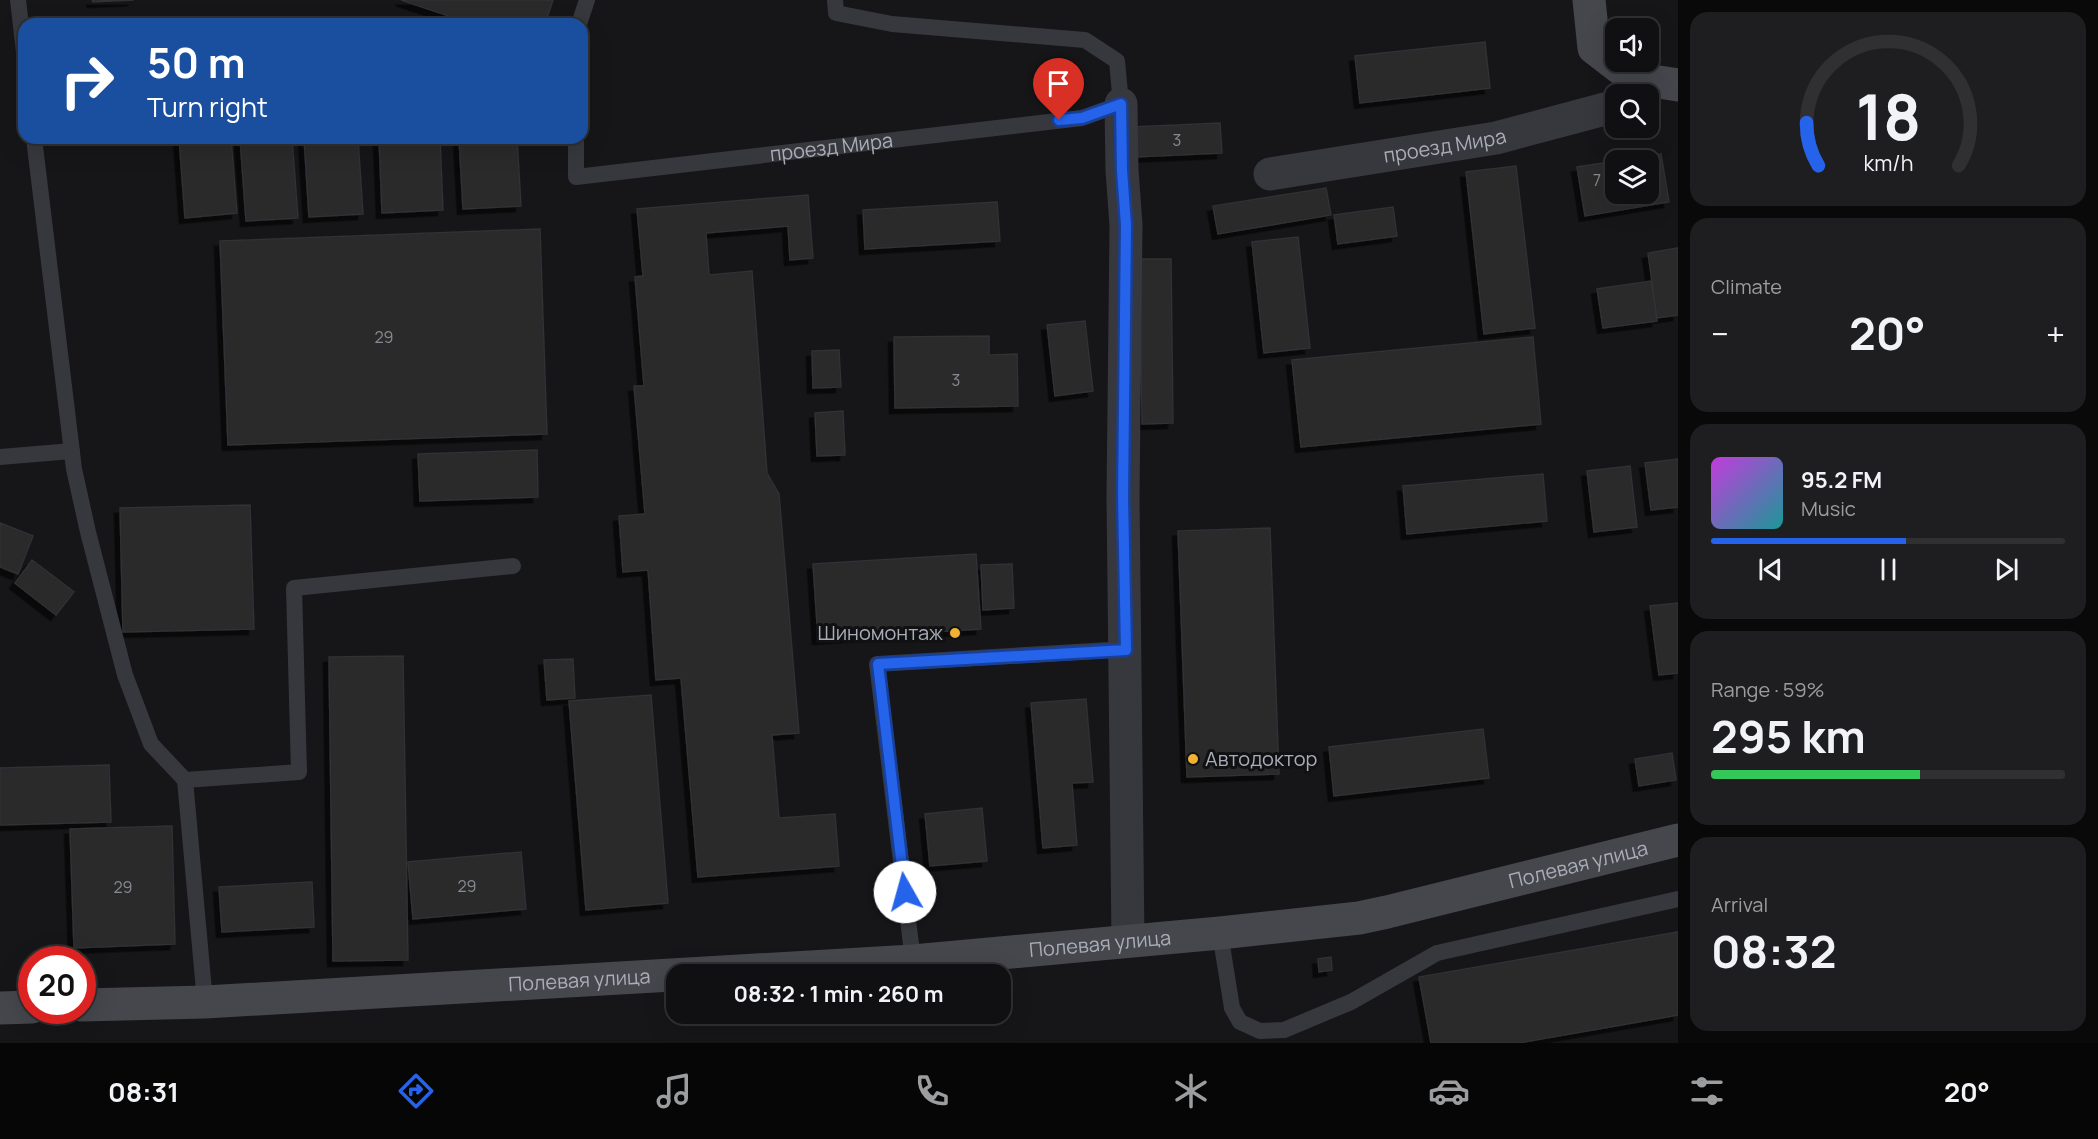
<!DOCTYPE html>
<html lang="en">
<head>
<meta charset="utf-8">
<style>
	:root { --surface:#101012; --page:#1e1e20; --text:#f1f3f6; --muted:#9c9d9f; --line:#303032; --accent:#2563eb }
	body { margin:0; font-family:Manrope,sans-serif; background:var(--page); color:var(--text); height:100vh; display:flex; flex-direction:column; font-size:22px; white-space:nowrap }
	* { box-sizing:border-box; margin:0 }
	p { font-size:20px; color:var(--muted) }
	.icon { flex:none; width:33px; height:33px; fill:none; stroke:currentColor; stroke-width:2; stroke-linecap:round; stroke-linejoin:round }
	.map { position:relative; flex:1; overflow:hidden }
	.drawer { display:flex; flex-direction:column; gap:12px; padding:12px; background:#09090a; width:420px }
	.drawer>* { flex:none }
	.top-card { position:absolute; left:18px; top:18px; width:570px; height:126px; border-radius:18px; box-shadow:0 6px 24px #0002,0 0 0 2px var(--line); background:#1a4fa0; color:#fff; overflow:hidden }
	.controls { position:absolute; left:1605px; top:18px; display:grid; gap:12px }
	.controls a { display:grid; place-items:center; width:54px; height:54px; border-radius:12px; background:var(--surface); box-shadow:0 6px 24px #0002,0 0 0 2px var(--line); font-size:30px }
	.speed { position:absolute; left:18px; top:946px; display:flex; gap:12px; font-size:30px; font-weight:700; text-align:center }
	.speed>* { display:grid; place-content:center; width:78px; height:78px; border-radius:50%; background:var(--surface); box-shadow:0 6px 24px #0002,0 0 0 2px var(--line); line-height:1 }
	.speed .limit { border:9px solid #d22; background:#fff; color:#111 }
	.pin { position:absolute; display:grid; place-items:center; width:51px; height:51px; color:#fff; margin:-62px -26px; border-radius:50% 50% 50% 0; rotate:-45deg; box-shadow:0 0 6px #0007 }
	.pin .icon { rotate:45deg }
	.me { position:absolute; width:66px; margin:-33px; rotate:353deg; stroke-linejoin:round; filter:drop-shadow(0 0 4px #0008) }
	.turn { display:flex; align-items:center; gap:21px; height:126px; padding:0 30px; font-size:27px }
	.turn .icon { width:78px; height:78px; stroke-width:2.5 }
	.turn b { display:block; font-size:42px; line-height:51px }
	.big { font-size:45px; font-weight:700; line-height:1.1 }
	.drawer .card { flex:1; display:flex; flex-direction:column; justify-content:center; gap:9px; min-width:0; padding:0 21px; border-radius:18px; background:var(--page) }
	.drawer .dial { align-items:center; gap:0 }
	.dial svg { height:156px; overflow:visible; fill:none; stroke:var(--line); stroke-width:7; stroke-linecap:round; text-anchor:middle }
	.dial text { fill:var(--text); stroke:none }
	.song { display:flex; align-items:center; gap:18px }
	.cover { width:72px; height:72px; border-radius:9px; background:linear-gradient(135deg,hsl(290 70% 55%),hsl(180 70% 35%)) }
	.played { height:6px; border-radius:3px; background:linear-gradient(90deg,var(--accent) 55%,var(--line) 55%) }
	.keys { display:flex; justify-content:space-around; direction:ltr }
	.heat { display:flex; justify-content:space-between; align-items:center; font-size:33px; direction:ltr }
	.charge { height:9px; border-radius:4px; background:linear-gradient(90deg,#34c759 59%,var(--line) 0) }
	.trip { position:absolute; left:666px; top:964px; width:345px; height:60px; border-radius:18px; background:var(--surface); box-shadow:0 6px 24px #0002,0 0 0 2px var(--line); font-weight:700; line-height:60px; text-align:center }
	.tabs { display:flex; height:96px; justify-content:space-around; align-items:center; background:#060607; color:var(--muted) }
	.tabs .icon { width:42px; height:42px }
	.tabs .current { color:var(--accent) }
	.tabs b { font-size:27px; color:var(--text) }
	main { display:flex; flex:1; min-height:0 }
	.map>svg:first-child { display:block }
	.building { fill:#29292c; stroke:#303034; stroke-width:1.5; filter:url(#shadow) }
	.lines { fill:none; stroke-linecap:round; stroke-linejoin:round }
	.lane { stroke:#37383d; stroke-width:16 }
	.street { stroke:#37383d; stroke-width:33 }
	.secondary { stroke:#45474d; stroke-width:33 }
	.route-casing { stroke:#184099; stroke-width:15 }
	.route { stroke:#2563eb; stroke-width:10 }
	.poi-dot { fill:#f2b134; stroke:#111113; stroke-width:2 }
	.labels { text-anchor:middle; stroke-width:6; stroke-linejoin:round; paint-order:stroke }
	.number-label { font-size:16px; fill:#888b94 }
	.street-label { font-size:20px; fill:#a8adb8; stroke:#111113 }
	.poi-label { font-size:20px; fill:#a8adb8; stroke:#111113; text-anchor:end }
</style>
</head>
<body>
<main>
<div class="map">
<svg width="1678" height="1043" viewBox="0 0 1678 1043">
	<defs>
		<filter id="shadow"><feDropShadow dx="-5.5" dy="5.5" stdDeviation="0" flood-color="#0009"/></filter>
	</defs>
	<rect width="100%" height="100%" fill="#161618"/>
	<path class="building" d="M92 0H134L93 2Z
		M401 0H553L545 24H473Z
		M1485 42 1490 88 1360 103 1355 56Z
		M1220 123 1222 153 1134 157 1132 127Z
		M179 138H231L237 213 185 218Z
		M240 138H292L298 218 246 221Z
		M304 138H358L363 214 309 217Z
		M379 138H440L443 210 382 213Z
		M459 138H517L521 206 463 209Z
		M1661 154 1669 202 1585 216 1577 167 1616 161V194H1648V160H1619Z
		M1516 166 1535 328 1484 334 1466 172Z
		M1326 188 1331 215 1218 234 1213 206Z
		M808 195 813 258 790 260 788 226 706 233 709 275 752 271 767 473 779 494 799 733 772 735 779 818 835 814 839 866 698 877 681 678 656 680 648 570 623 572 619 516 645 514 634 386H644L635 277 643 276 637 209Z
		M997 202 1000 241 865 249 863 210Z
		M1393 207 1397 236 1338 244 1334 215Z
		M540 229 547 434 228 445 220 241Z
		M1298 237 1310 348 1264 353 1252 242Z
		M1678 248V315L1657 318 1648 253Z
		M1140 259H1171L1173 423 1142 424Z
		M1651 281 1657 321 1603 328 1597 289Z
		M1085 321 1093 391 1055 396 1047 325Z
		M989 336V355L1017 354 1018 406 895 408 894 337Z
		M1533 337 1541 424 1301 447 1292 360Z
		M839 350 841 387 813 388 812 351Z
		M843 411 845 455 817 456 815 413Z
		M537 450 538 497 420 501 418 454Z
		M1678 459V507L1651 510 1645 463Z
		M1630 466 1637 527 1594 532 1587 471Z
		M1543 474 1547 521 1407 534 1403 486Z
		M250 505 254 629 123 632 120 508Z
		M0 523 33 536 18 574 0 567Z
		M1270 528 1279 774 1187 777 1178 531Z
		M976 554 981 629 818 639 813 564Z
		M32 560 74 592 56 615 15 583Z
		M1012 564 1014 608 983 610 981 565Z
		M1678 603V673L1659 675 1650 606Z
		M403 656 408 960 333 961 329 657Z
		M573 659 575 698 547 700 544 660Z
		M651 695 668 903 586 910 569 701Z
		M1086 699 1093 782 1072 783 1077 845 1043 848 1031 703Z
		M1483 729 1489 778 1334 796 1329 747Z
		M1672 753 1676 780 1639 786 1635 759Z
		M109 765 111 822 0 825V768Z
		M982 808 987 861 930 866 925 814Z
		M172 826 175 944 74 948 70 829Z
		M521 852 526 909 413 919 408 862Z
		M312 882 314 927 222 932 219 887Z
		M1678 932V1015L1518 1043H1431L1419 977Z
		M1331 957 1332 970 1319 972 1318 959Z"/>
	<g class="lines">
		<g class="lane">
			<path d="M18 0 24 52"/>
			<path d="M579 24 587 0"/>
			<path d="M34 138 74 469 88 532 125 675 151 744 185 780 205 1002"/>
			<path id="s1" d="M576 138V177L1082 118 1121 104 1117 61 1085 40 892 24 836 13 835 0"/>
			<path d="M0 457 72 451"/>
			<path d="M185 780 299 772 294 588 513 566"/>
			<path d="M1220 933 1232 1008 1240 1022 1260 1031 1284 1030 1351 1002 1437 953 1678 899"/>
			<path d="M913 961 877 664 1126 649"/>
		</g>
		<g class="street">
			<path d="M1121 104 1122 170 1126 225 1123 497 1128 941"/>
			<path id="s2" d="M1270 174 1496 138 1616 106"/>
		</g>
		<g class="secondary">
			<path d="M1589 0 1594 48 1633 78 1678 85"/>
			<path id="s3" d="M82 1005 205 1002 913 961 1220 933 1359 918 1387 912 1678 840"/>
			<path d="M0 1008 32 1007"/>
		</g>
	</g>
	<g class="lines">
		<g class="route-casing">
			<path id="route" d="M905 892 878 664 1126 650 1123 497 1126 225 1122 170 1121 104 1082 118 1059 120"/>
		</g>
		<use href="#route" class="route"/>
	</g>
	<g class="poi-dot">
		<circle cx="955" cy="633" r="6"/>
		<circle cx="1193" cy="759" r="6"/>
	</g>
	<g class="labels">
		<g class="number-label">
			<text x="1177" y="146">3</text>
			<text x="1597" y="186">7</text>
			<text x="384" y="343">29</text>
			<text x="956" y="386">3</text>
			<text x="467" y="892">29</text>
			<text x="123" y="893">29</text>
		</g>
		<g class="street-label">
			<text dy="7" stroke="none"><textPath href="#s2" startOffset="177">проезд Мира</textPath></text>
			<text dy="7" stroke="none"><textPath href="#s1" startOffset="296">проезд Мира</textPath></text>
			<text dy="7" stroke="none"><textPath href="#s3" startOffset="1506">Полевая улица</textPath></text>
			<text dy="7" stroke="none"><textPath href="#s3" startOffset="1020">Полевая улица</textPath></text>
			<text dy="7" stroke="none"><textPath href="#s3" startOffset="498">Полевая улица</textPath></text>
		</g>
		<g class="poi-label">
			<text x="943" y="640">Шиномонтаж</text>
			<text x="1205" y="766" text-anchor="start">Автодоктор</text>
		</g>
	</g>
</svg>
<div class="controls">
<a><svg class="icon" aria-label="sound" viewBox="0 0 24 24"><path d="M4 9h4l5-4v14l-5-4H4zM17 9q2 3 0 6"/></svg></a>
<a><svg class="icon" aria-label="search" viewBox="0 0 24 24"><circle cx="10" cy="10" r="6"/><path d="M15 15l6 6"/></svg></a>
<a><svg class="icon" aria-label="layers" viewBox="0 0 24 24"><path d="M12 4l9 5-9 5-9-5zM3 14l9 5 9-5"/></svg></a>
</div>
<div class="speed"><div class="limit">20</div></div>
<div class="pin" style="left:1059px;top:120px;background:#d93025"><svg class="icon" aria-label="arrive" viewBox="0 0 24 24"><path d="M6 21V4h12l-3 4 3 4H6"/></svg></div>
<svg class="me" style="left:905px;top:892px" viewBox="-20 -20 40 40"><circle r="19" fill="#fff"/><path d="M0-13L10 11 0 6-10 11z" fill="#2563eb"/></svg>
<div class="trip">08:32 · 1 min · 260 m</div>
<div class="top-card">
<div class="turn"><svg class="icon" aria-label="right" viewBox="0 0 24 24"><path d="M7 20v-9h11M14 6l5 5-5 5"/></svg><div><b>50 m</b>Turn right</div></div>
</div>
</div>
<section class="drawer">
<div class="card dial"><svg viewBox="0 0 100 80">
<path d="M14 69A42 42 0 1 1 86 69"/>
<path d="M14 69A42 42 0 0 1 8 47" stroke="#2563eb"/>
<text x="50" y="56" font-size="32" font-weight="700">18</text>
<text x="50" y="72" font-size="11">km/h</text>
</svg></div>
<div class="card"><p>Climate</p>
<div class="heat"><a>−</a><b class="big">20°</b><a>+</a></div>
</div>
<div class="card">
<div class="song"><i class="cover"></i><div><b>95.2 FM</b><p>Music</p></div></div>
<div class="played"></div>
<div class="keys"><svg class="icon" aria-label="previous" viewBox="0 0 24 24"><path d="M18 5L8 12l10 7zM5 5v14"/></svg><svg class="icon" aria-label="pause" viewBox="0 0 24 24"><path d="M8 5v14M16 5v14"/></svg><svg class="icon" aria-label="next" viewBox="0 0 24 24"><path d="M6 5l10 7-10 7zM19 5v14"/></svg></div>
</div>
<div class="card"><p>Range · 59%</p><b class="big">295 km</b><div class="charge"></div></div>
<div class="card"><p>Arrival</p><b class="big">08:32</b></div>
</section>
</main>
<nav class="tabs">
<b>08:31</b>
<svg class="icon current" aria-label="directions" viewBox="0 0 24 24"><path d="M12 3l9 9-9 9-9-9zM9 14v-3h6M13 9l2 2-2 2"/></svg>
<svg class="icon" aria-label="music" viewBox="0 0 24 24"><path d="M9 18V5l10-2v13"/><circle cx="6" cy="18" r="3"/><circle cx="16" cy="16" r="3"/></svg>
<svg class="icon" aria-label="phone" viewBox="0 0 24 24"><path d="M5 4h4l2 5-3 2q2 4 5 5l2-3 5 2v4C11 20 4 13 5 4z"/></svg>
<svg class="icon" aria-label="climate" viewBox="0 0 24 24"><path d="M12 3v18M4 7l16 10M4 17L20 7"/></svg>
<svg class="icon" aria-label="car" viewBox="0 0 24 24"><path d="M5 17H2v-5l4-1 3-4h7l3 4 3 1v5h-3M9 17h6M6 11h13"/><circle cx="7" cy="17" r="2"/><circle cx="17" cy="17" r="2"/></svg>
<svg class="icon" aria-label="filters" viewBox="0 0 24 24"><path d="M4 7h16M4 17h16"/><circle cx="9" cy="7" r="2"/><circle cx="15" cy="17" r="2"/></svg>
<b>20°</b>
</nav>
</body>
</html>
